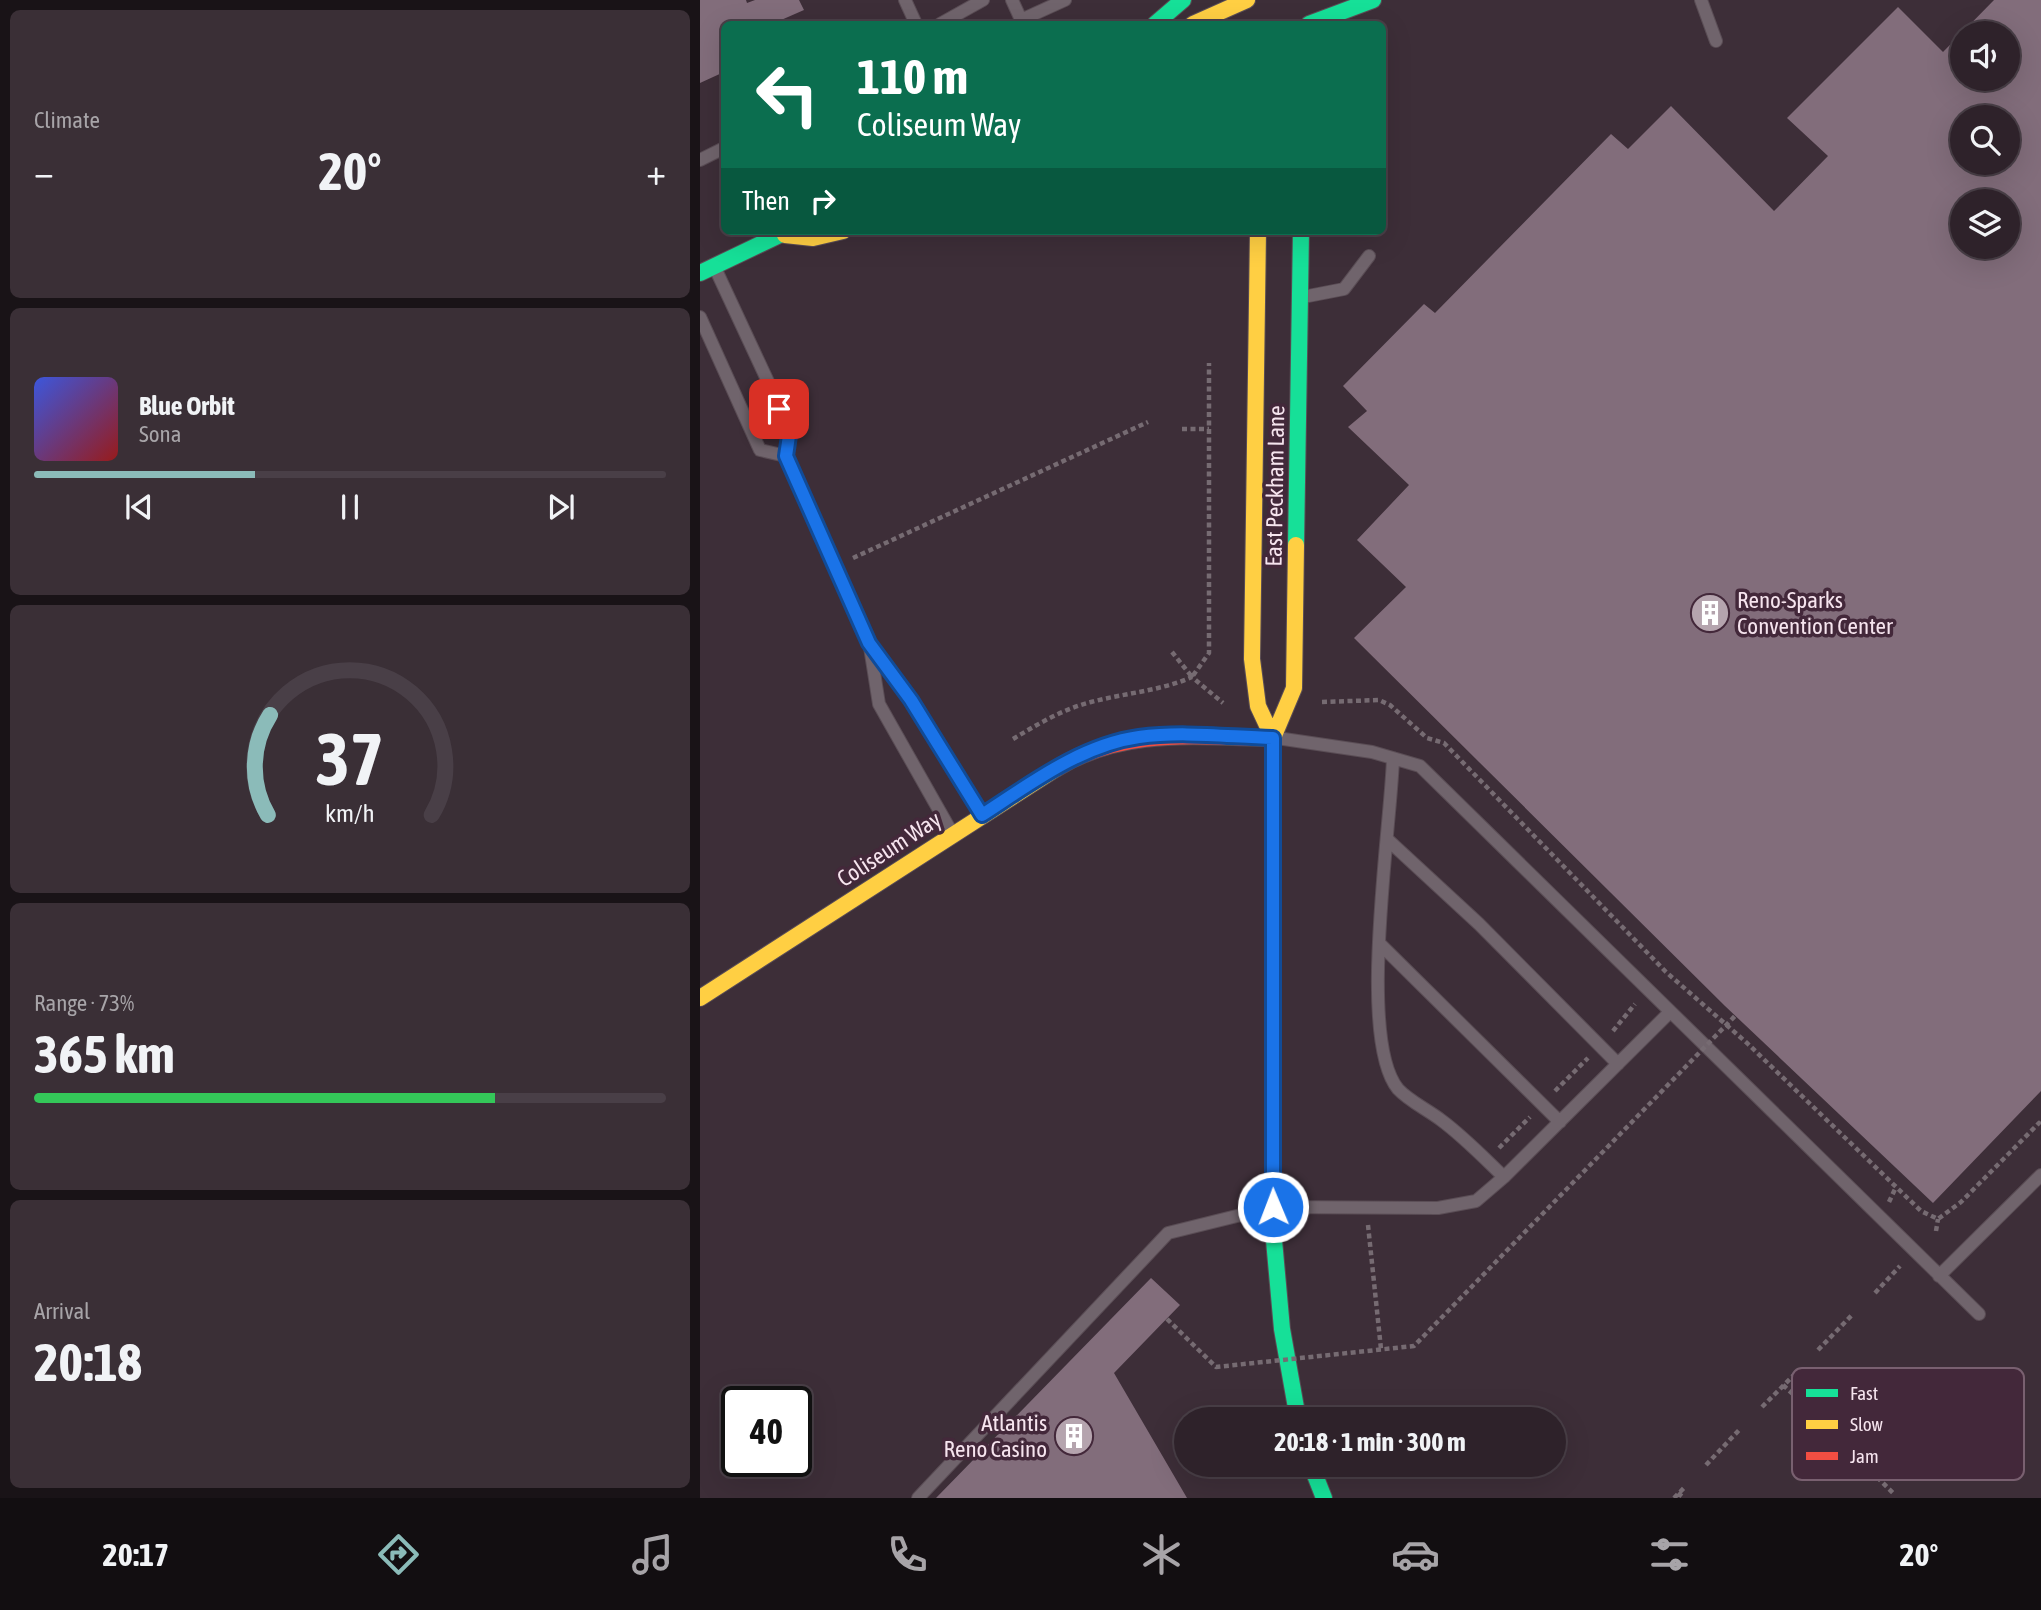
<!DOCTYPE html>
<html lang="en">
<head>
<meta charset="utf-8">
<style>
	:root { --surface:#2e222a; --page:#3a2f36; --text:#f1f3f6; --muted:#a7a4a8; --line:#493f47; --accent:#8bbbb9 }
	body { margin:0; font-family:"Asap Condensed",sans-serif; background:var(--page); color:var(--text); height:100vh; display:flex; flex-direction:column; font-size:26px; white-space:nowrap }
	* { box-sizing:border-box; margin:0 }
	p { font-size:23px; color:var(--muted) }
	.icon { flex:none; width:38px; height:38px; fill:none; stroke:currentColor; stroke-width:2; stroke-linecap:round; stroke-linejoin:round }
	.map { position:relative; flex:1; overflow:hidden }
	.side { display:flex; flex-direction:column; gap:10px; padding:10px; background:#191317; width:700px }
	.side>* { flex:none }
	.banner { position:absolute; left:21px; top:21px; width:665px; height:214px; border-radius:10px; box-shadow:0 7px 28px #0002,0 0 0 2px var(--line); background:#0b6e4f; color:#fff; overflow:hidden }
	.tools { position:absolute; left:1250px; top:21px; display:grid; gap:14px }
	.tools a { display:grid; place-items:center; width:70px; height:70px; border-radius:50%; background:var(--surface); box-shadow:0 7px 28px #0002,0 0 0 2px var(--line); font-size:35px }
	.speed { position:absolute; left:21px; top:1386px; display:flex; gap:14px; font-size:35px; font-weight:700; text-align:center }
	.speed>* { display:grid; place-content:center; width:91px; height:91px; border-radius:50%; background:var(--surface); box-shadow:0 7px 28px #0002,0 0 0 2px var(--line); line-height:1 }
	.speed .limit { border:4px solid #111; border-radius:10px; background:#fff; color:#111 }
	.pin { position:absolute; display:grid; place-items:center; width:60px; height:60px; color:#fff; margin:-30px; border-radius:14px; box-shadow:0 4px 10px #0006 }
	.me { position:absolute; width:77px; margin:-38px; rotate:359deg; stroke-linejoin:round; filter:drop-shadow(0 0 5px #0008) }
	.turn { display:flex; align-items:center; gap:24px; height:147px; padding:0 21px; font-size:32px }
	.turn .icon { width:91px; height:91px; stroke-width:2.5 }
	.turn b { display:block; font-size:49px; line-height:60px }
	.then { display:flex; align-items:center; height:66px; padding:0 21px; background:#0003; gap:14px; font-size:26px }
	.big { font-size:52px; font-weight:700; line-height:1.1 }
	.side .card { flex:1; display:flex; flex-direction:column; justify-content:center; gap:10px; min-width:0; padding:0 24px; border-radius:10px; background:var(--page) }
	.side .dial { align-items:center; gap:0 }
	.dial svg { height:182px; overflow:visible; fill:none; stroke:var(--line); stroke-width:7; stroke-linecap:round; text-anchor:middle }
	.dial text { fill:var(--text); stroke:none }
	.song { display:flex; align-items:center; gap:21px }
	.cover { width:84px; height:84px; border-radius:10px; background:linear-gradient(135deg,hsl(230 70% 55%),hsl(0 70% 35%)) }
	.played { height:7px; border-radius:4px; background:linear-gradient(90deg,var(--accent) 35%,var(--line) 35%) }
	.keys { display:flex; justify-content:space-around; direction:ltr }
	.heat { display:flex; justify-content:space-between; align-items:center; font-size:38px; direction:ltr }
	.charge { height:10px; border-radius:5px; background:linear-gradient(90deg,#34c759 73%,var(--line) 0) }
	.trip { position:absolute; left:474px; top:1407px; width:392px; height:70px; border-radius:35px; background:var(--surface); box-shadow:0 7px 28px #0002,0 0 0 2px var(--line); font-weight:700; line-height:70px; text-align:center }
	.menu { display:flex; height:112px; justify-content:space-around; align-items:center; background:#120e11; color:var(--muted) }
	.menu .icon { width:49px; height:49px }
	.menu .selected { color:var(--accent) }
	.menu b { font-size:32px; color:var(--text) }
	main { display:flex; flex:1; min-height:0 }
	.map>svg:first-child { display:block }
	.building { fill:#826d7b; fill-rule:evenodd }
	.lines { fill:none; stroke-linecap:round; stroke-linejoin:round }
	.lane-casing { stroke:#5a4d55; stroke-width:14 }
	.fast-casing { stroke:#5a4d55; stroke-width:18 }
	.slow-casing { stroke:#5a4d55; stroke-width:18 }
	.jam-casing { stroke:#5a4d55; stroke-width:18 }
	.path { stroke:#766b72; stroke-width:4.5; stroke-dasharray:5 3.5; stroke-linecap:butt }
	.lane { stroke:#70646c; stroke-width:12 }
	.fast { stroke:#16e098; stroke-width:16 }
	.slow { stroke:#ffcf43; stroke-width:16 }
	.jam { stroke:#f24e42; stroke-width:16 }
	.path-bridge { stroke:#766b72; stroke-width:4.5; stroke-dasharray:5 3.5; stroke-linecap:butt }
	.route-casing { stroke:#114b97; stroke-width:18 }
	.route { stroke:#1a73e8; stroke-width:12 }
	.labels { text-anchor:middle; stroke-width:7; stroke-linejoin:round; paint-order:stroke }
	.street-label { font-size:23px; fill:#f6e4ee; stroke:#43283a }
	.poi-label { font-size:23px; fill:#f6e4ee; stroke:#43283a; text-anchor:start }
	.key { fill:#43283a; stroke:#796070; stroke-width:2 }
	.key-label { font-size:19px; fill:#f6e4ee }
</style>
</head>
<body>
<main>
<section class="side">
<div class="card"><p>Climate</p>
<div class="heat"><a>−</a><b class="big">20°</b><a>+</a></div>
</div>
<div class="card">
<div class="song"><i class="cover"></i><div><b>Blue Orbit</b><p>Sona</p></div></div>
<div class="played"></div>
<div class="keys"><svg class="icon" aria-label="previous" viewBox="0 0 24 24"><path d="M18 5L8 12l10 7zM5 5v14"/></svg><svg class="icon" aria-label="pause" viewBox="0 0 24 24"><path d="M8 5v14M16 5v14"/></svg><svg class="icon" aria-label="next" viewBox="0 0 24 24"><path d="M6 5l10 7-10 7zM19 5v14"/></svg></div>
</div>
<div class="card dial"><svg viewBox="0 0 100 80">
<path d="M14 69A42 42 0 1 1 86 69"/>
<path d="M14 69A42 42 0 0 1 15 25" stroke="#8bbbb9"/>
<text x="50" y="56" font-size="32" font-weight="700">37</text>
<text x="50" y="72" font-size="11">km/h</text>
</svg></div>
<div class="card"><p>Range · 73%</p><b class="big">365 km</b><div class="charge"></div></div>
<div class="card"><p>Arrival</p><b class="big">20:18</b></div>
</section>
<div class="map">
<svg width="1341" height="1498" viewBox="0 0 1341 1498">
	<rect width="100%" height="100%" fill="#3d2e38"/>
	<path class="building" d="M0 0H46L47 3 55 0H99L104 10 72 24H24V72L0 83Z
		M1294 0H1341V1091L1233 1203 1025 1006 654 638 706 587 657 540 709 485 648 427 667 411 643 386 724 304 735 313 911 134 928 149 971 106 1074 211 1128 156 1087 118 1198 7 1243 52ZM1262 33H1307V79H1262ZM1262 117H1307V163H1262ZM1262 201H1307V247H1262Z
		M451 1278 480 1305 414 1373 487 1498H236Z"/>
	<g class="lines">
		<g class="lane-casing">
			<path id="lane" d="M205 0 216 24
				M312 0 323 24
				M1001 0 1016 41
				M321 20 365 0
				M240 24 283 0
				M0 160 24 148
				M16 270 90 429 86 456 169 643 211 700 281 814
				M603 297 644 289 669 256
				M0 317 60 450 86 456
				M170 647 179 704 252 833
				M577 738 672 752 720 766 1279 1314
				M693 758C691 828 657 1039 698 1089 709 1101 728 1110 741 1120 764 1137 784 1158 804 1177
				M688 840 779 924 918 1064
				M679 943 860 1122
				M1239 1276 1341 1175
				M218 1498 468 1233 573 1207 738 1208 776 1201 804 1177 970 1012"/>
		</g>
		<g class="fast-casing">
			<path id="fast" d="M455 24 483 0
				M609 24 673 0
				M0 273 88 231
				M596 545 601 231
				M573 1057V1229L582 1329 598 1419
				M611 1465 624 1498"/>
		</g>
		<g class="slow-casing">
			<path id="slow" d="M493 24 547 0
				M558 231 552 659 558 706 573 738
				M85 235 113 238 143 231
				M0 998 357 768
				M573 1057V738L594 688 596 545"/>
		</g>
		<g class="jam-casing">
			<path id="jam" d="M357 768C423 727 499 737 573 738"/>
		</g>
		<path class="path" d="M482 429H509
			M153 558 448 422
			M472 652 492 677 509 653V363
			M622 702 679 700 690 705 727 738 744 743 966 972 1047 1043 1221 1211 1238 1219 1261 1202 1339 1123 1341 1125
			M313 739C338 724 363 709 391 702 425 693 460 691 492 677L523 703
			M913 1031 935 1004
			M855 1091 888 1058
			M799 1148 830 1117
			M1189 1202 1196 1187
			M668 1225 681 1349
			M1236 1231 1238 1219
			M1175 1293 1200 1266
			M1118 1350 1153 1314
			M1083 1385 1095 1396
			M1062 1407 1098 1371
			M1123 1423 1194 1494
			M1006 1465 1041 1428
			M978 1493 984 1498
			M974 1498 986 1486"/>
		<use href="#lane" class="lane"/>
		<use href="#fast" class="fast"/>
		<use href="#slow" class="slow"/>
		<use href="#jam" class="jam"/>
		<path class="path-bridge" d="M467 1319 516 1367 714 1346 1035 1016"/>
	</g>
	<g class="lines">
		<g class="route-casing">
			<path id="route" d="M79 409 90 429 86 456 169 643 211 700 282 815C330 784 381 745 439 737 483 731 530 737 573 738V1207"/>
		</g>
		<use href="#route" class="route"/>
	</g>
	<defs>
		<g id="building-disc" transform="scale(2.0125)"><circle r="9.5" fill="#b5a4ae" stroke="#43283a"/><path d="M-4-6H4V6H1V3H-1V6H-4ZM-2.5-4.3h1.7v1.8h-1.7ZM.8-4.3h1.7v1.8H.8ZM-2.5-1h1.7V.8h-1.7ZM.8-1h1.7V.8H.8Z" fill="#fff"/></g>
	</defs>
	<g fill-rule="evenodd">
		<use href="#building-disc" x="1010" y="613"/>
		<use href="#building-disc" x="374" y="1436"/>
	</g>
	<g class="labels">
		<g class="street-label">
			<text transform="translate(575 486) rotate(-89)" y="8">East Peckham Lane</text>
			<text transform="translate(189 849) rotate(-33)" y="8">Coliseum Way</text>
		</g>
		<g class="poi-label">
			<text x="1037" y="608">Reno-Sparks<tspan x="1037" dy="26">Convention Center</tspan></text>
			<text x="347" y="1431" text-anchor="end">Atlantis<tspan x="347" dy="26">Reno Casino</tspan></text>
		</g>
	</g>
	<rect x="1092" y="1368" width="232" height="112" rx="10" class="key"/>
	<rect x="1106" y="1389" width="32" height="8" fill="#16e098"/>
	<rect x="1106" y="1420" width="32" height="9" fill="#ffcf43"/>
	<rect x="1106" y="1452" width="32" height="8" fill="#f24e42"/>
	<g class="key-label">
		<text x="1150" y="1400">Fast</text>
		<text x="1150" y="1431">Slow</text>
		<text x="1150" y="1463">Jam</text>
	</g>
</svg>
<div class="tools">
<a><svg class="icon" aria-label="sound" viewBox="0 0 24 24"><path d="M4 9h4l5-4v14l-5-4H4zM17 9q2 3 0 6"/></svg></a>
<a><svg class="icon" aria-label="search" viewBox="0 0 24 24"><circle cx="10" cy="10" r="6"/><path d="M15 15l6 6"/></svg></a>
<a><svg class="icon" aria-label="layers" viewBox="0 0 24 24"><path d="M12 4l9 5-9 5-9-5zM3 14l9 5 9-5"/></svg></a>
</div>
<div class="speed"><div class="limit">40</div></div>
<div class="pin" style="left:79px;top:409px;background:#d93025"><svg class="icon" aria-label="arrive" viewBox="0 0 24 24"><path d="M6 21V4h12l-3 4 3 4H6"/></svg></div>
<svg class="me" style="left:573px;top:1207px" viewBox="-20 -20 40 40"><circle r="17" fill="#1a73e8" stroke="#fff" stroke-width="3"/><path d="M0-11L8 9 0 5-8 9z" fill="#fff"/></svg>
<div class="trip">20:18 · 1 min · 300 m</div>
<div class="banner">
<div class="turn"><svg class="icon" aria-label="left" viewBox="0 0 24 24"><path d="M17 20v-9H6M10 6l-5 5 5 5"/></svg><div><b>110 m</b>Coliseum Way</div></div>
<div class="then">Then<svg class="icon" aria-label="right" viewBox="0 0 24 24"><path d="M7 20v-9h11M14 6l5 5-5 5"/></svg></div>
</div>
</div>
</main>
<nav class="menu">
<b>20:17</b>
<svg class="icon selected" aria-label="directions" viewBox="0 0 24 24"><path d="M12 3l9 9-9 9-9-9zM9 14v-3h6M13 9l2 2-2 2"/></svg>
<svg class="icon" aria-label="music" viewBox="0 0 24 24"><path d="M9 18V5l10-2v13"/><circle cx="6" cy="18" r="3"/><circle cx="16" cy="16" r="3"/></svg>
<svg class="icon" aria-label="phone" viewBox="0 0 24 24"><path d="M5 4h4l2 5-3 2q2 4 5 5l2-3 5 2v4C11 20 4 13 5 4z"/></svg>
<svg class="icon" aria-label="climate" viewBox="0 0 24 24"><path d="M12 3v18M4 7l16 10M4 17L20 7"/></svg>
<svg class="icon" aria-label="car" viewBox="0 0 24 24"><path d="M5 17H2v-5l4-1 3-4h7l3 4 3 1v5h-3M9 17h6M6 11h13"/><circle cx="7" cy="17" r="2"/><circle cx="17" cy="17" r="2"/></svg>
<svg class="icon" aria-label="filters" viewBox="0 0 24 24"><path d="M4 7h16M4 17h16"/><circle cx="9" cy="7" r="2"/><circle cx="15" cy="17" r="2"/></svg>
<b>20°</b>
</nav>
</body>
</html>
